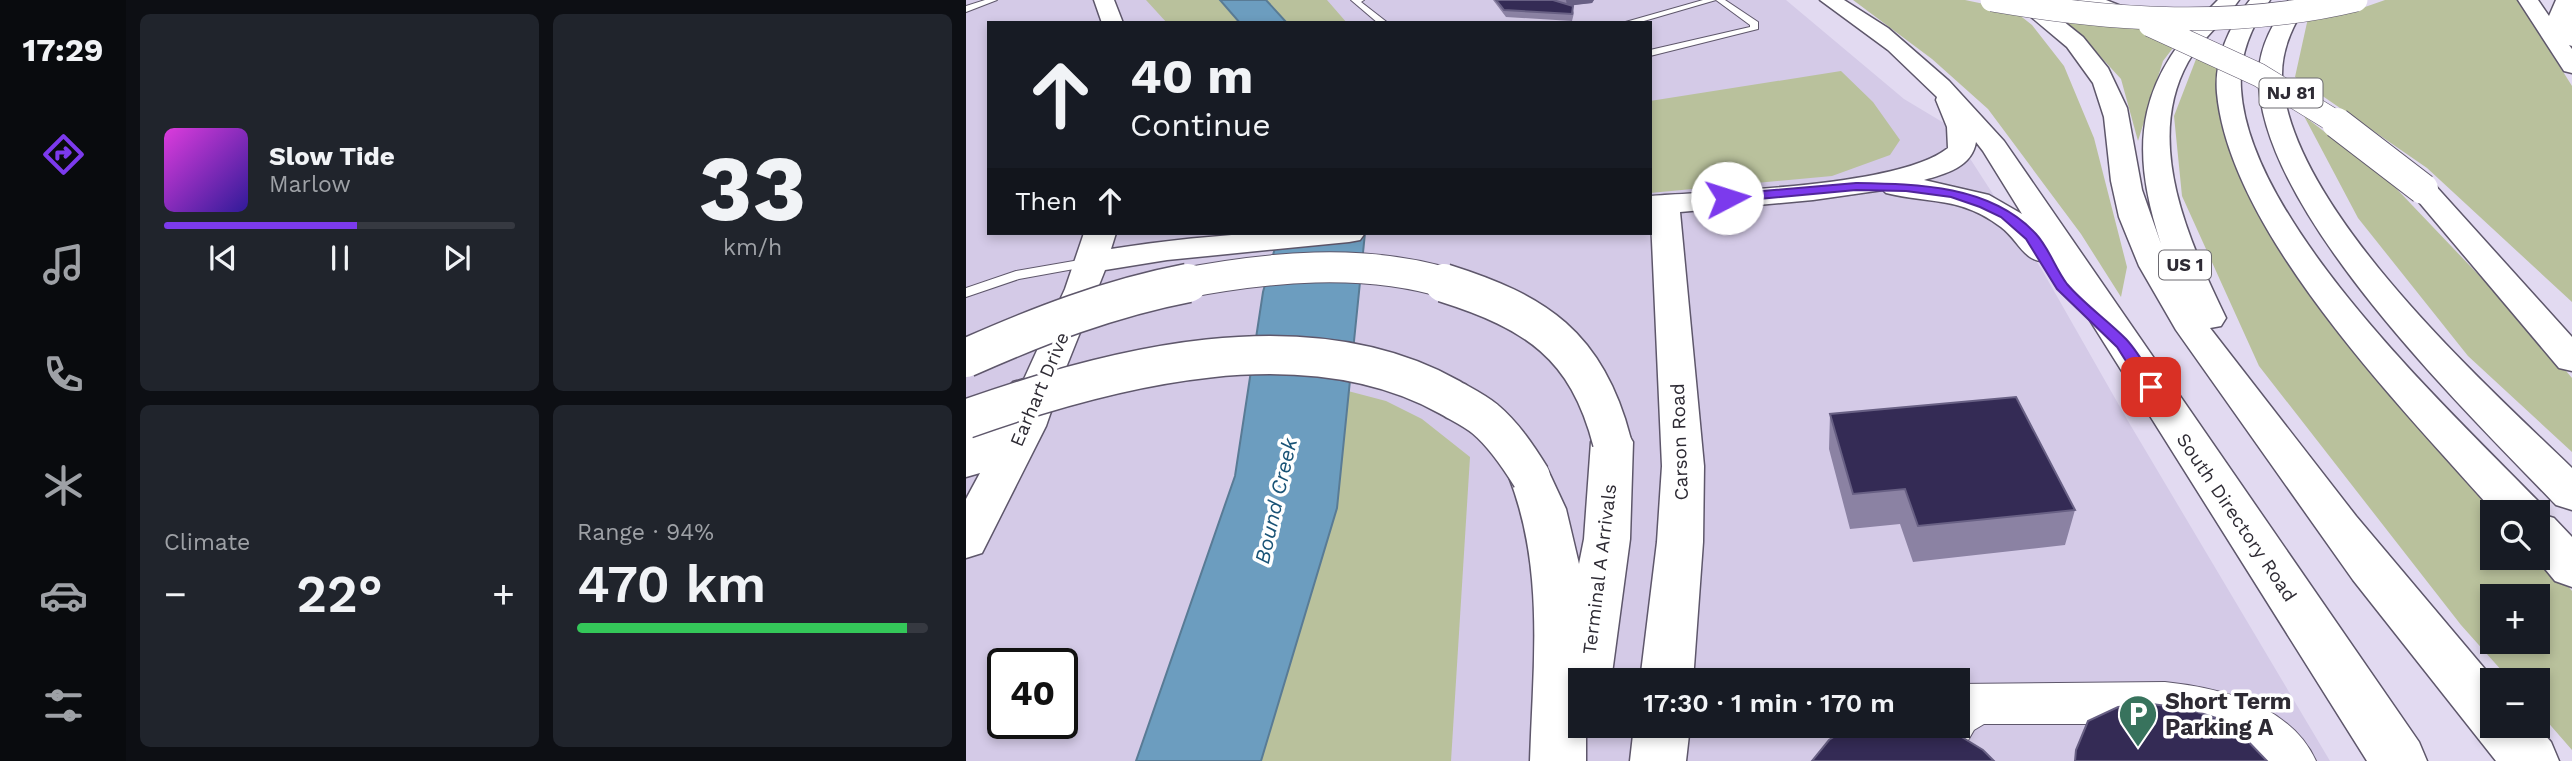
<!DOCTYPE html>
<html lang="en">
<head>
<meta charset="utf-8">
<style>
	:root { --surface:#171b24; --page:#20242c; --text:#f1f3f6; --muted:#9ea1a6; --line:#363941; --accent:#7c3aed }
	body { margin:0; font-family:"Work Sans",sans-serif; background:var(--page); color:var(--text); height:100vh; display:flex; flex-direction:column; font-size:26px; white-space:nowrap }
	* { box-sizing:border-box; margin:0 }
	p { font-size:23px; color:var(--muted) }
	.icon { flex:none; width:38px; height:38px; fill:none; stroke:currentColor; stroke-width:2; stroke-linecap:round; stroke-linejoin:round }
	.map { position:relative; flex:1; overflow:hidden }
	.drawer { display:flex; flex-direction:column; gap:14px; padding:14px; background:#0d0f14; width:840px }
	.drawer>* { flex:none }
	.top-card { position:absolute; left:21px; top:21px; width:665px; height:214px; border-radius:0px; box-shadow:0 4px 10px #0003; background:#171b24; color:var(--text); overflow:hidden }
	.buttons { position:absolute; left:1514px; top:500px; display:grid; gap:14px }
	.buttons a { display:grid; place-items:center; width:70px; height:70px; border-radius:0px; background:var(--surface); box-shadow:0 4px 10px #0003; font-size:35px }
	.speed { position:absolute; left:21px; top:648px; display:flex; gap:14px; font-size:35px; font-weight:700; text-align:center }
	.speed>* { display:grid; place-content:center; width:91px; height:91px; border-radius:50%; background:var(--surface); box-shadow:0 4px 10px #0003; line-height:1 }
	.speed .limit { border:4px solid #111; border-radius:10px; background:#fff; color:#111 }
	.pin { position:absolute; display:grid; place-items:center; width:60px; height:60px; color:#fff; margin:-30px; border-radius:14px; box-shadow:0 4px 10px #0006 }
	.me { position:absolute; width:77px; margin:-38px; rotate:85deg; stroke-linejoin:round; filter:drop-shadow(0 0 5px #0008) }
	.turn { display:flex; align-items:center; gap:24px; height:147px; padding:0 28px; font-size:32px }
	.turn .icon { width:91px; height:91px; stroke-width:2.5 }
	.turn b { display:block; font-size:49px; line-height:60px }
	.then { display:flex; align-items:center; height:66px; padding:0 28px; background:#0003; gap:14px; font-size:26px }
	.big { font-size:52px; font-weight:600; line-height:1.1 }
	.drawer .card { flex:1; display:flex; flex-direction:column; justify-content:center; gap:10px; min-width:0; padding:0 24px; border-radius:10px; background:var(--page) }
	.drawer .dial { align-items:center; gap:0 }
	.dial b { font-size:91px; line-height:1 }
	.song { display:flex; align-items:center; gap:21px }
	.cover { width:84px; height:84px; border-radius:10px; background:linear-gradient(135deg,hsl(300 70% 55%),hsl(250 70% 35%)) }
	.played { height:7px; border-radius:4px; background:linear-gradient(90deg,var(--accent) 55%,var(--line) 55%) }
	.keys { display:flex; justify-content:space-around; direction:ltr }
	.heat { display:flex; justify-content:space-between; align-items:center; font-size:38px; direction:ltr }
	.charge { height:10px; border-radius:5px; background:linear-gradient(90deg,#34c759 94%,var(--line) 0) }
	.drawer .tiles { flex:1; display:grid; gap:14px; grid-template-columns:repeat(2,1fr) }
	.trip { position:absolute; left:602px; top:668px; width:402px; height:70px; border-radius:0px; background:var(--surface); box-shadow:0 4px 10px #0003; font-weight:600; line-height:70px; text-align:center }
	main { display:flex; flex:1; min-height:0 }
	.dock { display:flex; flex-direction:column; width:126px; justify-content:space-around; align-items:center; background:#090b0e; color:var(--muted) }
	.dock .icon { width:49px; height:49px }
	.dock .current { color:var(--accent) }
	.dock b { font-size:32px; color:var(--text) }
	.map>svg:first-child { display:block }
	.built { fill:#d4cae7; fill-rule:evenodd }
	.green { fill:#b9c19c; fill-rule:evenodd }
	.water { fill:#6c9dbf; stroke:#597b95; stroke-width:2 }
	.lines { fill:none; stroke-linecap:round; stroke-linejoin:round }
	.lane-casing { stroke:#5e576b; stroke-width:2 }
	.street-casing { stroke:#5e576b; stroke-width:2 }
	.secondary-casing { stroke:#5e576b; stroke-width:3 }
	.highway-casing { stroke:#5e576b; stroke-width:3 }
	.lane { fill:#fff; fill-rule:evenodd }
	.street { fill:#fff; fill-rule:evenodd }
	.secondary { fill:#fff; fill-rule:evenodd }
	.highway { fill:#fff; fill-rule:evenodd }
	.secondary-bridge-far1-casing { stroke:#5e576b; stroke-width:32; stroke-linecap:butt }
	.secondary-bridge-casing { stroke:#5e576b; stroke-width:41; stroke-linecap:butt }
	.highway-bridge-far1-casing { stroke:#5e576b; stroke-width:24; stroke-linecap:butt }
	.highway-bridge-casing { stroke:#5e576b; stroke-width:32; stroke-linecap:butt }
	.secondary-bridge-far1 { stroke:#fff; stroke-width:30 }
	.secondary-bridge { stroke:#fff; stroke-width:38 }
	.highway-bridge-far1 { stroke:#fff; stroke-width:23 }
	.highway-bridge { stroke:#fff; stroke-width:30 }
	.wall { fill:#8b82a3 }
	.shaded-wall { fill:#686084 }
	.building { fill:#342b55; stroke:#686084; stroke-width:2 }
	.route { fill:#7c3aed; stroke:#51269a; stroke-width:2 }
	.labels { text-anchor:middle; stroke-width:7; stroke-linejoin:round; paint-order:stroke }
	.shield { fill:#fff; stroke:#6d6b71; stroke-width:2 }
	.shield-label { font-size:18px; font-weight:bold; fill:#2e2b34 }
	.street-label { font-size:19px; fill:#2e2b34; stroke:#fff }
	.water-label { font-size:21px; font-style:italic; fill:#195376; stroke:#fff }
	.near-poi-label { font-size:23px; font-weight:bold; fill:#2e2b34; stroke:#fff; text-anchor:start }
</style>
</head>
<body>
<main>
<nav class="dock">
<b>17:29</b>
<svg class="icon current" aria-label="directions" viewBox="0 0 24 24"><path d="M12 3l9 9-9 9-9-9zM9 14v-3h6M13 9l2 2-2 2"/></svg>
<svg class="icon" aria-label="music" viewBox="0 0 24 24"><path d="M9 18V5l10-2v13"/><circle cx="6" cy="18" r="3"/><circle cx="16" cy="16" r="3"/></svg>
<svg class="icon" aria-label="phone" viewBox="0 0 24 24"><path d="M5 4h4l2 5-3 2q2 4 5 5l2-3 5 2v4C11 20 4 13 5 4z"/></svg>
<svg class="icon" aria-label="climate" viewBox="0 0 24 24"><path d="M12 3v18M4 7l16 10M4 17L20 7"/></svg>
<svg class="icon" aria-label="car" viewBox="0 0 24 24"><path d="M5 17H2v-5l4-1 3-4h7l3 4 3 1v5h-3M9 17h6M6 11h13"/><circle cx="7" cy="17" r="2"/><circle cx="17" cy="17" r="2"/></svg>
<svg class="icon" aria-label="filters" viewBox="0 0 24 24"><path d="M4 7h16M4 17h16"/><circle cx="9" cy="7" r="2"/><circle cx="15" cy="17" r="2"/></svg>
</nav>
<section class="drawer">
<div class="tiles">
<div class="card">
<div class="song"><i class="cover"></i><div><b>Slow Tide</b><p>Marlow</p></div></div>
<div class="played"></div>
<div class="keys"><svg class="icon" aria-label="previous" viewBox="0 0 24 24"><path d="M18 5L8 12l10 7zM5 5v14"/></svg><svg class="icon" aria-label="pause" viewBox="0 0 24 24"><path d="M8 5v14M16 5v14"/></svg><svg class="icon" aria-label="next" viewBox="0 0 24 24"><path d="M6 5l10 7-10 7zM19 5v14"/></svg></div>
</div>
<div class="card dial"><b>33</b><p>km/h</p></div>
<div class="card"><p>Climate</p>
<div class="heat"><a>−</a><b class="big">22°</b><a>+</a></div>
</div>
<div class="card"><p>Range · 94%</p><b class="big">470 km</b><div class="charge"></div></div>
</div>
</section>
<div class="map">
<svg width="1606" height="761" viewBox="0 0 1606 761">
	<rect width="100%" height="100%" fill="#e2daf1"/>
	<path class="built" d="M0 0H820L938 99 983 126 1076 270 1162 421 1364 761H0ZM23 23H684V233H23ZM37 663H96V723H37ZM614 681H992V726H614Z"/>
	<path class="green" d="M180 0H254L274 23H201Z
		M300 0H361L381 23H321Z
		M887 0H999L1047 10 1066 25 1098 66 1128 138 1161 267 1155 297 1115 234 1022 109 966 59Z
		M1069 0 1157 22 1210 44 1197 61 1172 141 1155 79 1111 31Z
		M1419 0H1552L1606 86V302L1461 168 1329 77 1342 18 1379 14Z
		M1232 54 1254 64C1254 83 1251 105 1256 123 1296 279 1438 394 1539 513H1526V558H1572V550L1606 591V750L1572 711V681H1545L1495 625 1293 366 1216 196 1208 116ZM1526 597H1572V642H1526Z
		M875 71 907 102 934 140 924 155 866 176 684 193V101Z
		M1338 116 1425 183 1569 334 1606 378V452L1502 356 1392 218Z
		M382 391 420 401 456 419 504 457 485 761H295L371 508Z"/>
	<path class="water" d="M254 0H300L321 23H274Z
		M313 233H399L371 508 295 761H170L269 476 297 292Z"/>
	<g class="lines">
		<g class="lane-casing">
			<path id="lane" d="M19 0H31L0 12V6Z
				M385 0H398L395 2 422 23H412Z
				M737 0H759L792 22V29L684 56V50L784 27V25L750 0 671 23H656Z
				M125 258 130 259V265L53 279 0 297V288L50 271Z
				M1015 704 1023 707 1026 714 1023 721 1008 730 990 761H972L969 755 986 726H992V716Z"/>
		</g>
		<g class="street-casing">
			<path id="street" d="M1199 682C1255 688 1325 705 1350 761H1298L1285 750 1255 732 1217 724H992V684Z"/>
		</g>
		<g class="secondary-casing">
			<path id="secondary" d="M128 0H148L157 23H136Z
				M854 0H878L922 28 983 81 1038 141 1453 742 1461 761H1401L1086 260C1059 267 1054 241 1035 227 994 196 964 204 920 193L917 190 847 200 714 212 738 466 737 542 727 681H674L691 542 696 466 684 196C751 191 934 187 982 148L981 127 970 100 971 97 922 50ZM1010 142 1017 151 1056 214 1023 195 958 180C979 174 1006 167 1010 142Z
				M118 233H150L145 249C229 236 314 229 399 233L394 240 383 242 201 260 139 270 101 365 80 426 16 553 0 558V499L14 473 0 477V435L47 382 58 379 99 289Z
				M646 428 661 432 667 442 664 539 645 681H614V726H620V761H564C567 665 579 569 543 477L550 466 565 462 580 466 600 509 613 564 618 539 625 442 631 432Z
				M668 726H724L720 761H664Z"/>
		</g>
		<g class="highway-casing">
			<path id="highway" d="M1045 0H1069L1077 5 1117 37 1142 68 1161 108 1176 190 1195 244C1161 140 1173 77 1252 0H1273C1258 22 1236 38 1222 62 1177 143 1224 243 1260 318L1255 326 1244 328 1390 516 1529 681H1526V726H1571L1585 742 1593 761H1530L1387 580 1210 330 1173 266 1153 217 1145 181 1138 117 1127 83 1101 47Z
				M1112 0H1140L1183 17 1187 21 1183 25H1169L1115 4Z
				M1284 0H1304C1285 27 1273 55 1275 89 1283 223 1481 408 1572 501L1578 515 1588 518 1606 537V587L1589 581 1570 558 1572 513H1529C1437 409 1264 234 1251 93 1248 60 1263 26 1284 0Z
				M1323 0H1343C1329 22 1316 46 1316 74 1319 204 1516 381 1606 468V510L1590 505C1501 412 1287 206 1293 72 1294 45 1308 22 1323 0Z
				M1552 0H1572L1583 16 1590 0H1606C1606 15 1606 29 1606 46L1603 45 1606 49V73L1598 71Z
				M1457 180 1467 183 1606 337V371L1593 368 1447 195 1442 189 1447 183Z"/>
		</g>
		<use href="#lane" class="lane"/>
		<use href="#street" class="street"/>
		<use href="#secondary" class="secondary"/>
		<use href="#highway" class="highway"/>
		<g class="secondary-bridge-far1-casing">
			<path id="secondary-bridge-far1" d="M213 284C301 267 397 257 484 284"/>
		</g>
		<g class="secondary-bridge-casing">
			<path id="secondary-bridge" d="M478 283C570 312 621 345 646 442
				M0 358C72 326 144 298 222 283
				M0 419C146 367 339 317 483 397 495 404 508 410 519 419 538 435 552 456 565 477"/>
		</g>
		<g class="highway-bridge-far1-casing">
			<path id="highway-bridge-far1" d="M1026 0C1148 21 1268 29 1390 0
				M1184 25 1293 75 1373 124"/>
		</g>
		<g class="highway-bridge-casing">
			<path id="highway-bridge" d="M1371 123 1457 189"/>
		</g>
		<use href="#secondary-bridge-far1" class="secondary-bridge-far1"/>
		<use href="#secondary-bridge" class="secondary-bridge"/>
		<use href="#highway-bridge-far1" class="highway-bridge-far1"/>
		<use href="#highway-bridge" class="highway-bridge"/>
	</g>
	<path class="wall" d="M527 0H628L626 3 605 5 608 13 606 21 540 17Z
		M864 414 1109 510 1099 545 947 562 934 524 884 529 863 449Z"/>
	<path class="shaded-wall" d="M600 0H628L626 3 601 6Z"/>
	<path class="building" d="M530 0H587L607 6 606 14 538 10Z
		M1050 397 1109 510 952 526 939 489 887 494 864 414Z
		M1186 704 1222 709 1250 718 1276 735 1301 761H1109L1110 750 1122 721 1152 707Z
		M884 726H973L972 735 994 736 1017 750 1028 761H846L863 740Z"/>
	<path class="route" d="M890 183C951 184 1025 185 1070 234 1083 248 1089 268 1101 284 1118 304 1141 320 1160 339 1173 353 1183 372 1193 387L1191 391H1179L1151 347 1091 289 1060 239 1035 217 1014 207 985 197 940 191 890 190 761 202 754 198 761 194Z"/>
	<defs>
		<g id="parking-pin" transform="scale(2.0125)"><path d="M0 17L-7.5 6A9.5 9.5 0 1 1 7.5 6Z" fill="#38735d" stroke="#fff"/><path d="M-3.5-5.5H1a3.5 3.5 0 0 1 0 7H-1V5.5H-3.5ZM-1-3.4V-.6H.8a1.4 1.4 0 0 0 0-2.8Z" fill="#fff"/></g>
	</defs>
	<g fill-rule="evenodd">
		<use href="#parking-pin" x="1172" y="714"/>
	</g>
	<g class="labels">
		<g class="shield">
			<rect x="1293.5" y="78.5" width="63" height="29" rx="5"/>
			<rect x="1193" y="250.5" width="52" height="29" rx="5"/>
		</g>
		<g class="shield-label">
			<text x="1325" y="99">NJ 81</text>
			<text x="1219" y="271">US 1</text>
		</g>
		<g class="street-label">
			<text transform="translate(73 389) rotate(-67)" y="7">Earhart Drive</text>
			<text transform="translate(713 442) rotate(-92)" y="7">Carson Road</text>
			<text transform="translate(1271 517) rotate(56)" y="7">South Directory Road</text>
			<text transform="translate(633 569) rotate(-83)" y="7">Terminal A Arrivals</text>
		</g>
		<g class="water-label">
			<text transform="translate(310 501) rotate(-77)" y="7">Bound Creek</text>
		</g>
		<g class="near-poi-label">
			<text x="1199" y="709">Short Term<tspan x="1199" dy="26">Parking A</tspan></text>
		</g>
	</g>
</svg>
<div class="buttons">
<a><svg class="icon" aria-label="search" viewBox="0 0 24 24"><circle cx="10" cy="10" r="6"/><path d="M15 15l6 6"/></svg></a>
<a>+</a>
<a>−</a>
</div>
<div class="speed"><div class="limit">40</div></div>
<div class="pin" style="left:1185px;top:387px;background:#d93025"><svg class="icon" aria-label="arrive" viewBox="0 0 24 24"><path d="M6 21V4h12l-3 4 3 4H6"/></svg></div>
<svg class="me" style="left:761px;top:198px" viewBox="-20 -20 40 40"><circle r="19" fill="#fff"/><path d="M0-13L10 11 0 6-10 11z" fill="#7c3aed"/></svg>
<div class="trip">17:30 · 1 min · 170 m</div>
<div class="top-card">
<div class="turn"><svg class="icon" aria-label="ahead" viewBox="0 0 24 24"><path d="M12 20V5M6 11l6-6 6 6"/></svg><div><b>40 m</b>Continue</div></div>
<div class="then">Then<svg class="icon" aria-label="ahead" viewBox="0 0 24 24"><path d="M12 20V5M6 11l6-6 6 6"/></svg></div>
</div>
</div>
</main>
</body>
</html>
